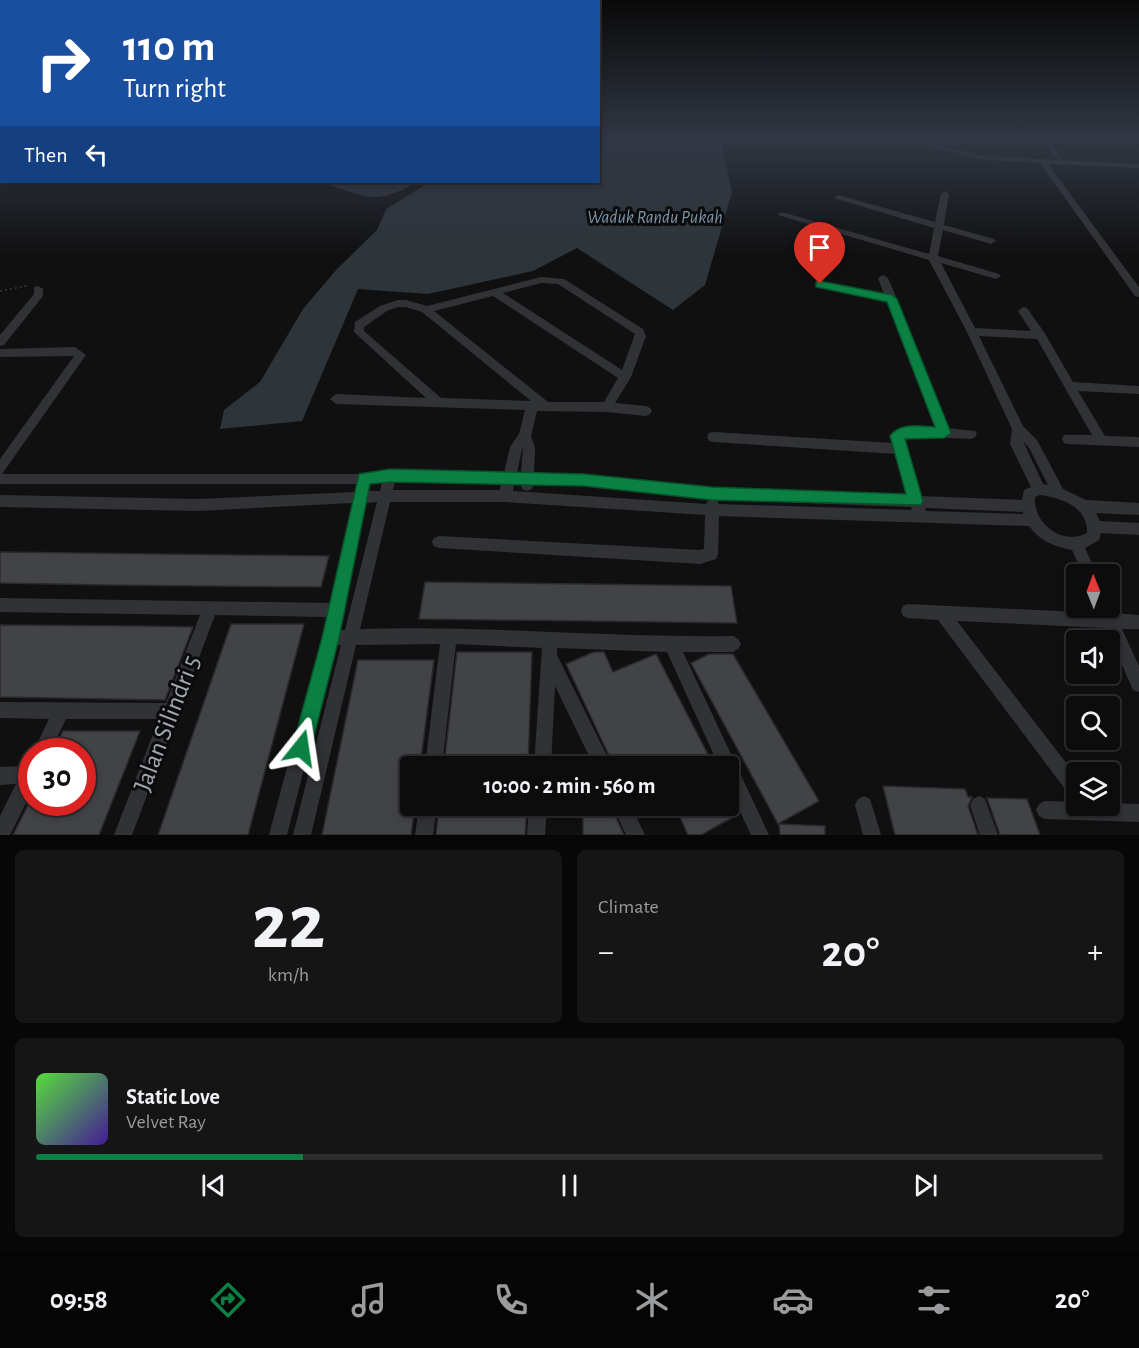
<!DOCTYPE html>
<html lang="en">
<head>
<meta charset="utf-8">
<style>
	:root { --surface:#0c0c0d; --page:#151516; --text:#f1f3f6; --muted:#9a9b9d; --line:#2c2c2e; --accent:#0b8043 }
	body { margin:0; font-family:"Alegreya Sans",sans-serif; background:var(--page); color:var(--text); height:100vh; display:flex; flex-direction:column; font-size:22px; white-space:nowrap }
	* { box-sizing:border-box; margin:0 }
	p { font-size:20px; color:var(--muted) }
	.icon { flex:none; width:33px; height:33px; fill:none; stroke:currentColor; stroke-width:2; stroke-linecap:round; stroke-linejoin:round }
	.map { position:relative; height:835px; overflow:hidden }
	.drawer { display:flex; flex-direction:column; gap:15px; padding:15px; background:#070707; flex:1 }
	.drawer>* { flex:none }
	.banner { position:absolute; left:0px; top:0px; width:600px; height:183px; box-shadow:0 3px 9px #0003,0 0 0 2px var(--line); background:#1a4fa0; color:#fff; overflow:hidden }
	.needle { width:39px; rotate:359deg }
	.fabs { position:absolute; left:1066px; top:564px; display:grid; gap:12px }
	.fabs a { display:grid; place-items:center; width:54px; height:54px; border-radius:6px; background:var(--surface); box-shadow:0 3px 9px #0003,0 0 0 2px var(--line); font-size:30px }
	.speed { position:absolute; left:18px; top:738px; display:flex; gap:12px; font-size:30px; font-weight:700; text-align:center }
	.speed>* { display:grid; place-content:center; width:78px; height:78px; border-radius:50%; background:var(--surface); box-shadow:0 3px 9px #0003,0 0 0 2px var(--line); line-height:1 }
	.speed .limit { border:9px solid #d22; background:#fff; color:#111 }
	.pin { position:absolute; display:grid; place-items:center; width:51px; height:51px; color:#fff; margin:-62px -26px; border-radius:50% 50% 50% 0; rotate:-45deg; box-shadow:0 0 6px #0007 }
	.pin .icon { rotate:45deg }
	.me { position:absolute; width:66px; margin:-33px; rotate:15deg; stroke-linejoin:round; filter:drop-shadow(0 0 4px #0008) }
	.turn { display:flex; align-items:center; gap:21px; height:126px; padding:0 24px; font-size:27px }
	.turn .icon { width:78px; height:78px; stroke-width:2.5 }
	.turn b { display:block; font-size:42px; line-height:51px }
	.then { display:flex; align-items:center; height:57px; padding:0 24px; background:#0003; gap:12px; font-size:22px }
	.big { font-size:45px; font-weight:600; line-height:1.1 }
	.drawer .tile { flex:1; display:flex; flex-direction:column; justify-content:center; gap:9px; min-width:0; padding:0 21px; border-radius:9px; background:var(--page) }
	.drawer .dial { align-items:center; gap:0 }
	.dial b { font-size:78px; line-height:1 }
	.song { display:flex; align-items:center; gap:18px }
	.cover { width:72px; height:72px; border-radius:9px; background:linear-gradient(135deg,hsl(110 70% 55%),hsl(260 70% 35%)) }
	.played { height:6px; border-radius:3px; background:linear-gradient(90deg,var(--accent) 25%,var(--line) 25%) }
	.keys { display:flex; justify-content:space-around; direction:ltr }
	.heat { display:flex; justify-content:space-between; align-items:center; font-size:33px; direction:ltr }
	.drawer .tiles { flex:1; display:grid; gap:15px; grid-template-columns:1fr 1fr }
	.tile:last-child { grid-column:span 2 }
	.trip { position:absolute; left:400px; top:756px; width:339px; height:60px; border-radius:6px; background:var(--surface); box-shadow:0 3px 9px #0003,0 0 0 2px var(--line); font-weight:600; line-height:60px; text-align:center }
	.tabs { display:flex; height:96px; justify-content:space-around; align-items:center; background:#050505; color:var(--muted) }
	.tabs .icon { width:42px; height:42px }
	.tabs .selected { color:var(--accent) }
	.tabs b { font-size:27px; color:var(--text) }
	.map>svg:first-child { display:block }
	.water { fill:#2d353a }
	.building { fill:#414347; stroke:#2a2a2d; stroke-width:1.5 }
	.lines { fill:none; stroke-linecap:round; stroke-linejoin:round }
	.path { stroke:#37393d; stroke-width:1.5; stroke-dasharray:2 3; stroke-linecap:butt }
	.service { stroke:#313236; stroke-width:4.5 }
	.minor { fill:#313236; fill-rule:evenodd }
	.route { fill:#0b8043; stroke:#07532c; stroke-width:1.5 }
	.labels { text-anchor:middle; stroke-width:6; stroke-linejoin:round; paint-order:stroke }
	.far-water-label { font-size:18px; font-style:italic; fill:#7b96aa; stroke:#0b0b0c }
	.near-street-label { font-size:26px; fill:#a2a7b1; stroke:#0b0b0c }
</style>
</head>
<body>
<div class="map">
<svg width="1139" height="835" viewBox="0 0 1139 835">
	<rect width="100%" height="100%" fill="#101011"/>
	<path class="water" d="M599 139H720L732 192 705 285 673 310 577 248 533 271 428 294 358 289 302 421 220 429 224 410 260 382 303 309 337 269 377 230 386 209 430 182H598Z
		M318 182H416C373 209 361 193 318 182Z"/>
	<path class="building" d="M0 552 78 553 329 556 321 587 104 585 0 583Z
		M425 582 731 586 737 623 419 619Z
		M231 624H304L248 835H158Z
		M0 625 142 626 193 627 165 700 0 697Z
		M457 652H532L528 766H444Z
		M594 652H604L613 672 656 654 714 766H614L566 664Z
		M709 654H733L819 801 778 824 691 663Z
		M358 660H434L420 766H411V806H415L411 835H322Z
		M63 731H140L99 835H13L32 797V802H82V752H53Z
		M883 786 965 789 968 797H972L968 806 978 835H895Z
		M987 798 1027 799 1040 835H1000Z
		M439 806H527L525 835H436Z
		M633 806H664L639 818Z
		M675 806H734L739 814 701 835H688Z
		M583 815H615L624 835H583Z
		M779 824 825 826V835H780Z"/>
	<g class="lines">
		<path class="path" d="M0 291 27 286"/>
		<path class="service" d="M1046 140 1061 162"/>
		<path class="minor" d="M898 139H910L984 156 1139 164V168L1048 164 1139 287V297L1135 296 1040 163 984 160Z
			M945 191 949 194 944 225 994 239 996 241 991 244 943 230 938 256 999 274 1001 276 996 279 941 263 975 328 1031 331 1018 311 1023 307 1027 308 1044 332 1073 382 1139 386V394L1078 391 1105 436 1139 437V447L1068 444 1064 443 1062 439 1064 435H1092L1037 339 979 336 1023 426 1037 440 1063 489 1086 500 1139 503V515L1096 513 1100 521 1139 523V535L1101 533 1099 540 1085 548 1097 574H1083L1072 550C1055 547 1040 541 1029 526L719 516 718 554 716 559 700 564 439 548 434 546 432 542 434 538 439 536 700 550 704 549 705 515 505 502H390L360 629C484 625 609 638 733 636L738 639 741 644 738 649 733 652H683L769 835H751L729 788V766H719L667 652 557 648V655L612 766H594L555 686 551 766H534L542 648 456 644 442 766H425L440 644 356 645 311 835H293L341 645H336L287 835H269L327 617 215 615 132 835H114L159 719H66L50 752H33L49 719 0 718V702L166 703 200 615 0 612V598L330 603 352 503 198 511 0 507V495L198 499 355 492 356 484H0V459L74 356 0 357V349L75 347 86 355 2 474H364L390 471 504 473 510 447 519 434 525 410 336 404 330 399 336 394 426 398 354 332 355 322 380 306 398 300H406L427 306 541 277 564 279 643 329 646 336 631 377 615 403 646 406 650 408 652 411 650 414 646 416 607 412 537 411 531 436 535 448 534 473 584 474 712 488 908 496 896 454 713 442 709 441 707 437 709 433 713 432 893 443 891 436C901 422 920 427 936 427L887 301 820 287 815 284 820 281 884 294 878 278 883 275 888 278 897 299 948 428 975 431 977 434 975 437 971 439 908 436 904 438 921 496 1022 500 1024 490 1031 487 1010 444 1012 429 967 332 929 260 778 215 779 213H785L929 254 934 228 834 198 838 195 935 222 941 194ZM541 283 558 284 635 334 622 370 503 293ZM493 296 618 378 604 402H548L434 311ZM398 307H406L422 312 531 401 441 398 364 331V327L387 311ZM1023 441 1029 448 1048 485 1043 484ZM523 448 521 473H517L522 449ZM382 482 380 491H368L369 484ZM395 482 501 484 500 490H393ZM514 484H521L522 489 527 491 532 489 534 484 584 486 709 499 706 504 513 491ZM1040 495C1062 498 1088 507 1087 533 1063 546 1033 524 1035 497ZM717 500 911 507 912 510 719 504ZM377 502 345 630H339L366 503ZM925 508 1023 512V514L926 511Z
			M38 286 43 289V296L4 345 0 346V335L34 294V287Z
			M1110 603 1115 613 1139 615V629H1122L1139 666V692L1133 690 1106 628 957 621 1077 777V800L1071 797 938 620 908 618 903 616 901 611 903 606 908 604 1100 613 1098 608H1110Z
			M32 763V791L10 835H0V816L16 784 0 785V767L25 766Z
			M864 796 870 799 881 835H863L855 805 858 799Z
			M979 796 985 799 998 835H980L970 805 973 799Z
			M1045 801 1077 802V806H1110V803L1139 804V822L1045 819 1039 816 1036 810 1039 804Z
			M419 806H437L433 835H415Z
			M529 806H547L545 835H527Z
			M613 806H631L645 835H626Z"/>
	</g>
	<linearGradient id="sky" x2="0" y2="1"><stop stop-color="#090909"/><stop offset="0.54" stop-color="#313743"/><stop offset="1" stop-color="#313743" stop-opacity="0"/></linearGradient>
	<rect width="1139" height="256" fill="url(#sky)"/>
	<path class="route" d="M820 281 892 295 897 299 951 433 944 438 905 439 923 501 921 505 712 500 584 486 390 482 370 484 339 638 311 748 308 754 301 757 295 754 292 748 322 638 359 474 390 469 584 474 712 487 906 494 890 436C900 422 920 426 935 427L887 302 816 287V282Z"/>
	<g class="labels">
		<g class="far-water-label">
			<text x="655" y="223">Waduk Randu Pukah</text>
		</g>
		<g class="near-street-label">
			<text transform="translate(166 723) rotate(-69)" y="9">Jalan Silindri 5</text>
		</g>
	</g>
</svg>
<div class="fabs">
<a><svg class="needle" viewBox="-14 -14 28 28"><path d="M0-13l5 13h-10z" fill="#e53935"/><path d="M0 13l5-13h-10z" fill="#9a9b9d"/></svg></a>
<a><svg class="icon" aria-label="sound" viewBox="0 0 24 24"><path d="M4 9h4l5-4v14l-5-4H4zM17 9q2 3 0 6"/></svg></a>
<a><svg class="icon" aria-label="search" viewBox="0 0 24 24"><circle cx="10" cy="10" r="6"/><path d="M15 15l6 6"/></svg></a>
<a><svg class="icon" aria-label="layers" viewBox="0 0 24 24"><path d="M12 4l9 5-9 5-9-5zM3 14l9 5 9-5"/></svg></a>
</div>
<div class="speed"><div class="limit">30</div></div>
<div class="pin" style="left:820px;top:284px;background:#d93025"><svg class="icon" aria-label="arrive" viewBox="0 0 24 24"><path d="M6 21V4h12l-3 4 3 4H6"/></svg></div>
<svg class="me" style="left:301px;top:748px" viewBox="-20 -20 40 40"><path d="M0-17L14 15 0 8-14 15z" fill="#0b8043" stroke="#fff" stroke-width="4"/></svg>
<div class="trip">10:00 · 2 min · 560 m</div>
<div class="banner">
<div class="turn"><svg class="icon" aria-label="right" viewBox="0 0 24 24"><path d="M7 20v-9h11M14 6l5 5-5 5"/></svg><div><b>110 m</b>Turn right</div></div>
<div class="then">Then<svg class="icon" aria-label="left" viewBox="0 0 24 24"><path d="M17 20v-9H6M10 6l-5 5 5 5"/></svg></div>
</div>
</div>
<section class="drawer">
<div class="tiles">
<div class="tile dial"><b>22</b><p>km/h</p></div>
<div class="tile"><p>Climate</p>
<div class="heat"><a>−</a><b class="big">20°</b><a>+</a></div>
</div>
<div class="tile">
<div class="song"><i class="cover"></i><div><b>Static Love</b><p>Velvet Ray</p></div></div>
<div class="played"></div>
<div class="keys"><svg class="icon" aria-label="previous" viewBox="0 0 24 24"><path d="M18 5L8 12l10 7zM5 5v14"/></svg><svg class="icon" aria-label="pause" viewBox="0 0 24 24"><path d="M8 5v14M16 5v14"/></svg><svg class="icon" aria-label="next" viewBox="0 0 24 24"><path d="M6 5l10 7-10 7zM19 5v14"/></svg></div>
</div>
</div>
</section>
<nav class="tabs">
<b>09:58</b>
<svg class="icon selected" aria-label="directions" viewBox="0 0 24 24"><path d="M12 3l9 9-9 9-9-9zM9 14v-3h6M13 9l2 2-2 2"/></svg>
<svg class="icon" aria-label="music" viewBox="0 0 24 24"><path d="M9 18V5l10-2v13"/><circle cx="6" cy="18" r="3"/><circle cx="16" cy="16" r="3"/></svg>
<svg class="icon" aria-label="phone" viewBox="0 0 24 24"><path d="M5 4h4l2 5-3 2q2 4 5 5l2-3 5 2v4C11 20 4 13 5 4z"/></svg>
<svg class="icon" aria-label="climate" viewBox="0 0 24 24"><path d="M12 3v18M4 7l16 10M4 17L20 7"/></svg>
<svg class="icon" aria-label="car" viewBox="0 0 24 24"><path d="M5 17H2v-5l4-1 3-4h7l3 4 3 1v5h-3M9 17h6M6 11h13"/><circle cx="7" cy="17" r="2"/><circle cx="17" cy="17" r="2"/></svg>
<svg class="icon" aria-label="filters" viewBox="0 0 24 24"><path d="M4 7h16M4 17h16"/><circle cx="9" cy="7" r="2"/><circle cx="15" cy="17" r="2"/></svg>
<b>20°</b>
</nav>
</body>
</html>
